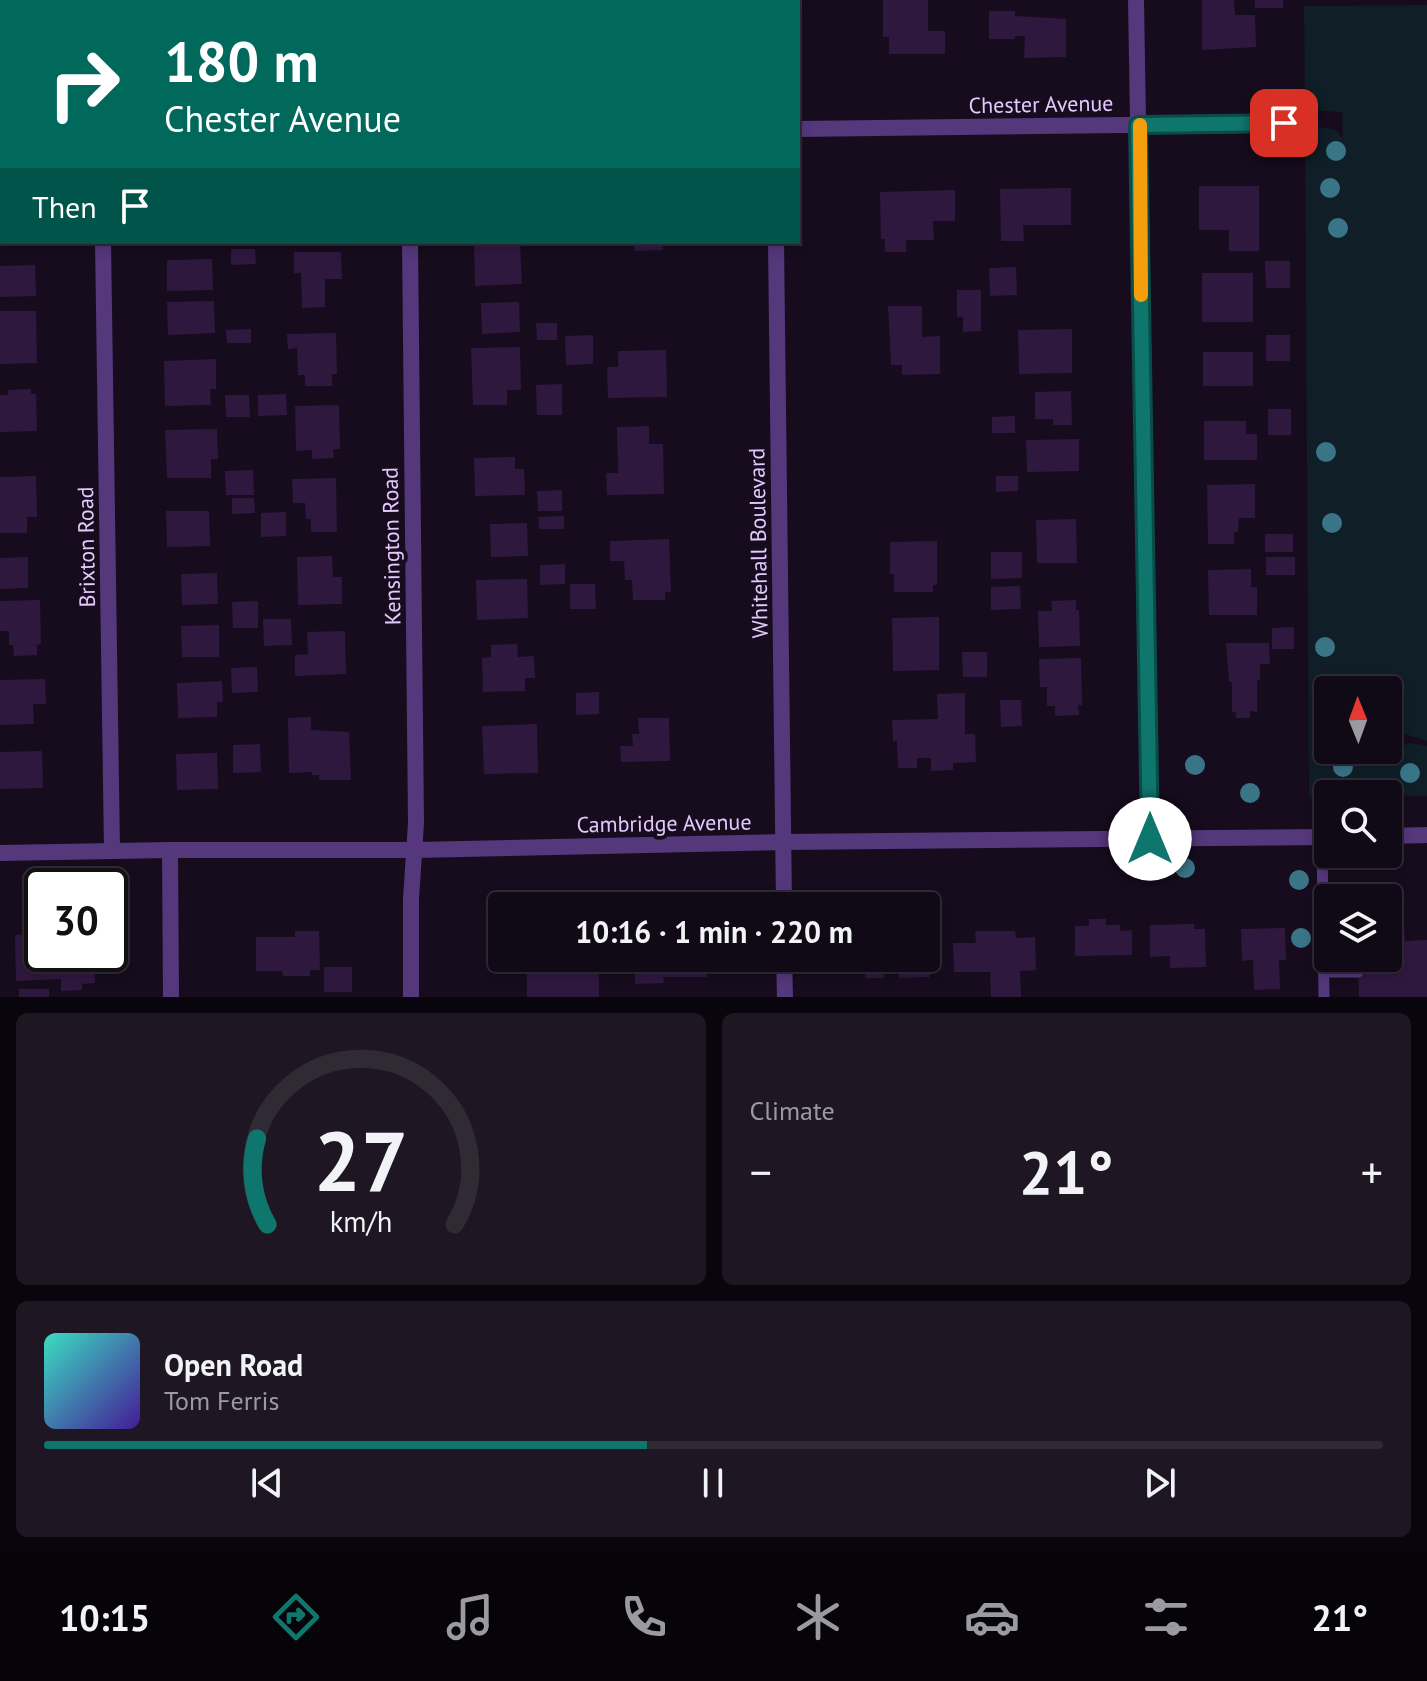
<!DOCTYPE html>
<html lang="en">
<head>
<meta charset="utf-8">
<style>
	:root { --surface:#100916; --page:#1e1723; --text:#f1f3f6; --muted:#9c9aa1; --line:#302a35; --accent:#0f766e }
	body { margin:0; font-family:"PT Sans",sans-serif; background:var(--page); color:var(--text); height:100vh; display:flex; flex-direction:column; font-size:30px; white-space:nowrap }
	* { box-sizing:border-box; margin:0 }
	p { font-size:26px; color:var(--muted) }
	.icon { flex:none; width:44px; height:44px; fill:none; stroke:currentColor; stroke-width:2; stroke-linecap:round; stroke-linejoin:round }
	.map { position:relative; height:997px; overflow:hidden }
	.drawer { display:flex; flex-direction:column; gap:16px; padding:16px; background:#09050c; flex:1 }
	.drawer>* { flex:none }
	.guide { position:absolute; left:0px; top:0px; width:800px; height:244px; box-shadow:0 4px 12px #0003,0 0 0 2px var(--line); background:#00695c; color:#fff; overflow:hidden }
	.needle { width:52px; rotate:359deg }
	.buttons { position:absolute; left:1314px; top:676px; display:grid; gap:16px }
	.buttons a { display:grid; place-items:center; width:88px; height:88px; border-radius:8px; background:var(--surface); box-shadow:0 4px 12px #0003,0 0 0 2px var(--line); font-size:40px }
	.speed { position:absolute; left:24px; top:868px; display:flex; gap:16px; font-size:40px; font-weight:700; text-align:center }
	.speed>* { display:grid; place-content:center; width:104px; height:104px; border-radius:50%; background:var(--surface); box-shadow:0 4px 12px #0003,0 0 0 2px var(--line); line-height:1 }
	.speed .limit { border:4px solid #111; border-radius:12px; background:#fff; color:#111 }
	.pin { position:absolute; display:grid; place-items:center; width:68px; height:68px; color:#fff; margin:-34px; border-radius:16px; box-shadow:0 4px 12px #0006 }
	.me { position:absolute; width:88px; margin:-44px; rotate:0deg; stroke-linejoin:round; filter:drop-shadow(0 0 6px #0008) }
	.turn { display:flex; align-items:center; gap:28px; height:168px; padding:0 32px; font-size:36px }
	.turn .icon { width:104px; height:104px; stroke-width:2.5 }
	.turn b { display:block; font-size:56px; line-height:68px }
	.then { display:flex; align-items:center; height:76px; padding:0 32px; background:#0003; gap:16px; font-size:30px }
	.big { font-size:60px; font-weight:800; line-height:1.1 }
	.drawer .tile { flex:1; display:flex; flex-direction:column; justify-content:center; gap:12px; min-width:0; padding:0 28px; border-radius:12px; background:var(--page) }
	.drawer .dial { align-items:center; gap:0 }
	.dial svg { height:208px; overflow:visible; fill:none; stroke:var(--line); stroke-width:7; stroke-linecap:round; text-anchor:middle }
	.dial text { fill:var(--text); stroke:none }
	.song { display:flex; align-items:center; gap:24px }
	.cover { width:96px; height:96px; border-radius:12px; background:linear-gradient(135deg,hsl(170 70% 55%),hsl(260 70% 35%)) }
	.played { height:8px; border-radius:4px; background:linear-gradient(90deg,var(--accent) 45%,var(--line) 45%) }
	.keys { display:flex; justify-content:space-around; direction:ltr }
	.heat { display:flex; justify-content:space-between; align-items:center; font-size:44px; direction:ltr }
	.drawer .tiles { flex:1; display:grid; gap:16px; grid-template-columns:1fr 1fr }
	.tile:last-child { grid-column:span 2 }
	.trip { position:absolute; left:488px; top:892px; width:452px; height:80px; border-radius:8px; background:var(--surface); box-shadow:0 4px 12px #0003,0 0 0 2px var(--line); font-weight:800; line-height:80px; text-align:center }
	.menu { display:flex; height:128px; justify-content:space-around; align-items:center; background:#060409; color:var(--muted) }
	.menu .icon { width:56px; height:56px }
	.menu .on { color:var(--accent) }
	.menu b { font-size:36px; color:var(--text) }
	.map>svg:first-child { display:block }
	.green { fill:#0f1e27 }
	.building { fill:#2f183e }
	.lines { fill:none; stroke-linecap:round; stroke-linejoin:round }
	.service { stroke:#55377c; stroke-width:11 }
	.minor { stroke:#55377c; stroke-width:16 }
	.tree { fill:#3a7487 }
	.route-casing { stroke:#0a4d48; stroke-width:20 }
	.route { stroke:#0f766e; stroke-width:14 }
	.slow { stroke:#f59e0b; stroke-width:14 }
	.labels { text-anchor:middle; stroke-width:8; stroke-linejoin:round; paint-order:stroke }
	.street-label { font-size:22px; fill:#e4c9fe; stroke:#160c1d }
</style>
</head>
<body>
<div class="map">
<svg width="1427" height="997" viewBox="0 0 1427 997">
	<rect width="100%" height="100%" fill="#160c1d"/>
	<path class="green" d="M1427 5V741L1388 729V690H1328V750H1353L1369 764 1409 743 1427 746V796L1328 794V796L1309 797 1305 124 1336 130 1343 139 1342 112 1305 110 1304 6Z"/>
	<path class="building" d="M883 0H928V31H945V54H889V37H883Z
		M1202 0H1234L1235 15H1255L1256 47 1202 50Z
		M1255 0H1283V8H1255Z
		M989 11H1015V16L1066 19V57L1024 58 1025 36H1015V39H989Z
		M1199 186H1259V251H1229V230H1199Z
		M1071 188V225H1023L1024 241H1001L1000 189Z
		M955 190V221H933L934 240H906V252H885V239H881L880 192Z
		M474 242H520L522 284 475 286Z
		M634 242H663V250L634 251Z
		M231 249H255L256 264 231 265Z
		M294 252H341L342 279H325V307L302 308 301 273H294Z
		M212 259 213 290 167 291V260Z
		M1265 261H1290V288H1266Z
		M35 265 36 296 0 297V266Z
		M1016 267 1017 295 990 296 989 268Z
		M1202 273H1253V322H1202Z
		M957 290H981V331L963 332V317H957Z
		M214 301 215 333 168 335 167 302Z
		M519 302 520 332 482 334 481 303Z
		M888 306H922V337L940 336V374L902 375V365H891Z
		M0 311H36L37 363 0 364Z
		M536 323H557V340H537Z
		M251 329V343H227L226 330Z
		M1072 329V373L1019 374 1018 330Z
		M336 333 337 374H332V386H305V375H298L297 348 288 349 287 334Z
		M593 335V364L566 365 565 336Z
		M1266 335H1290V361H1266Z
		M520 347 521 390H507V405H473L471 348Z
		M666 350 667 397 608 398 607 367H618V351Z
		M1203 352H1253V386H1203Z
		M216 359V389H210L211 405 165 406 164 361Z
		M562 384V415H537L536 385Z
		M31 389V394H36L37 431 0 432V395H8V390Z
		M1071 391 1072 425H1053V419H1035V392Z
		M286 394 287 415 258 416V395Z
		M225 395H249L250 417H226Z
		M339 405 340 449H333L334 458 312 459V450L296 451 295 406Z
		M1268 409H1291V435H1268Z
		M1015 416V433H992V417Z
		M1204 421H1246V434H1257V460H1204Z
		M649 426V444H663L664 494 607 495 606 473H618L617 427Z
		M217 429 218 459H211V478H167L165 430Z
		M1079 439V471L1027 472 1026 440Z
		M515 457V469H524L525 495 475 496 474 458Z
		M253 470 254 495H226L225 471Z
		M36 476 37 517H27V533H0V477Z
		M996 476H1018V491L996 492Z
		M336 478 337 532H311V519H306L305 503H293L292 479Z
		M1255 484V518H1239L1238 532H1234V544H1208L1207 485Z
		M562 490V511H538L537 491Z
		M232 498H254L255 513 232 514Z
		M166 511H209L210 546 167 547Z
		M286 512V536L261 537V513Z
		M564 516V529H539L538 517Z
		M1076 519 1077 563H1037L1036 520Z
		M527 523 528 556 491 557 490 524Z
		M1265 534H1293V552H1265Z
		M669 539 671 592H665V600H633L632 580H625L624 561H610V541Z
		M937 541V585H933V592H894V574H890V542Z
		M991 552H1022V578L991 579Z
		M332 556 333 577H342V604L298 605 297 557Z
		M28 557V588L0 589V558Z
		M1266 557H1295V575H1266Z
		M565 564V584L540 585V565Z
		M1251 569V587H1257V615H1209L1208 570Z
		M217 573 218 604 182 605 181 574Z
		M527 579 528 618 477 620 476 580Z
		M570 584H595L596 609H570Z
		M1020 586 1021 609 991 610V587Z
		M40 600 41 644 37 645V655L14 656 13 645H9V631H0V601Z
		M1076 600V610H1079L1080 646 1039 647 1038 611H1052L1051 601Z
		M258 601V628H233L232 602Z
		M939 617V670L893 671 892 618Z
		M263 619H291L292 645 264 646Z
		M219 625V657H182L181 626Z
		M1294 627V649H1272V628Z
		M345 631 346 674 295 676V655L308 654 307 632Z
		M1226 643H1269L1270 664H1260V680H1257V712L1250 711V718H1236V712H1232V682H1229Z
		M517 644 518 657 534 656 535 678H525V691L483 692 482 658 491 657V645Z
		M962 652H987V677H963Z
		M1081 658 1082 705H1078L1079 715 1055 716V706H1047V687H1040L1039 659Z
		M257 667 258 692 232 693 231 668Z
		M45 679 46 704H33L34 724 0 725V680Z
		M222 681 223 702H217V717L178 718 177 683Z
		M599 692V714L576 715V693Z
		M965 693V734H975L976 762 953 763V770L931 771V758H917V768H898L897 741H893L892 720 938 719 937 694Z
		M1000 700H1021L1022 726 1001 727Z
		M311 717V730L349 732 351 780H319V775H312V772L289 773 288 718Z
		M638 718H669L670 761 621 762 620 746H633L632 734H639Z
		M537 724 538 773 484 774 482 726Z
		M260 744 261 772 233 773V745Z
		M42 751 43 788 0 789V752Z
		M217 753 218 789 177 790 176 754Z
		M1089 919H1106V925H1120V931L1132 930V955L1075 956V926H1089Z
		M1194 924V929H1205L1206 967 1170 968V956L1150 957V925Z
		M1388 927H1404L1405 941 1427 940V997H1359L1358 958H1388Z
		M1285 928 1286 960H1279L1280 989 1254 990 1253 960 1242 961 1241 929Z
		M926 930H930V977L899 978 898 958H926Z
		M295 931H319L320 970H310V976H283L282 971H256V937H295Z
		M975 931H1015L1016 938 1035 937 1036 970 1020 971 1021 997H991L990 972H954L953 943H976Z
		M38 934V942H42V954H94L95 983 82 984V990L61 991V979L16 981 15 935Z
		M499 943H502V958L599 960V997H527V971H499Z
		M640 958H707V977H663L664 983 635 984V960Z
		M865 958H883L884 978H865Z
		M324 967H352V992H324Z
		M19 989H49V997H19Z"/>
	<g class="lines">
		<path class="service" d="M1322 837 1324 997
			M1323 972H1358"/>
		<path class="minor" d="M99 0V2
			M406 0V2
			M772 0V2
			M1136 0 1150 839
			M798 129 1284 123
			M0 138H2
			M103 242 112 851
			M410 242 416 823 411 899V997
			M776 242 784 906
			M1388 836 1427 835
			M170 850 171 997
			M0 853 170 850H415L784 842 1328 837
			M784 958 785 997"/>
	</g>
	<g class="tree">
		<circle cx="1336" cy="151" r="10"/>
		<circle cx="1330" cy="188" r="10"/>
		<circle cx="1338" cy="228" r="10"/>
		<circle cx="1326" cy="452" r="10"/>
		<circle cx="1332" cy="523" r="10"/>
		<circle cx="1325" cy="647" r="10"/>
		<circle cx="1195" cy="765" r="10"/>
		<circle cx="1343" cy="767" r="10"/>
		<circle cx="1410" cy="773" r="10"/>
		<circle cx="1250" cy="793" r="10"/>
		<circle cx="1185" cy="868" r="10"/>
		<circle cx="1299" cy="880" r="10"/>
		<circle cx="1301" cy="938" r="10"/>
	</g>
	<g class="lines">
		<g class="route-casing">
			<path id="route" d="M1150 839 1138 125 1284 123"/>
		</g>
		<use href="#route" class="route"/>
		<path class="slow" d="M1140 125 1141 295"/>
	</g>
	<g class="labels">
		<g class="street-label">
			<text transform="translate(1041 104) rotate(-1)" y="8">Chester Avenue</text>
			<text transform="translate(758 543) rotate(-91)" y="8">Whitehall Boulevard</text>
			<text transform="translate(391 546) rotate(-91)" y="8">Kensington Road</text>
			<text transform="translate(86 547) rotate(-91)" y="8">Brixton Road</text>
			<text transform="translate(664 823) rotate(-1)" y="8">Cambridge Avenue</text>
		</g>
	</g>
</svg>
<div class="buttons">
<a><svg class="needle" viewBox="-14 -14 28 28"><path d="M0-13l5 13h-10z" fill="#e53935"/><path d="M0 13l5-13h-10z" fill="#9c9aa1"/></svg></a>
<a><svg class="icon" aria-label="search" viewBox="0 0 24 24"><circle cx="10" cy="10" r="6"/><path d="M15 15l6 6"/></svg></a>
<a><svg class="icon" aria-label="layers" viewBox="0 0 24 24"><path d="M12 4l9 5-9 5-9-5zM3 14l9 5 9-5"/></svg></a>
</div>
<div class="speed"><div class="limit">30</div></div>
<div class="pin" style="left:1284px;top:123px;background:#d93025"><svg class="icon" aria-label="arrive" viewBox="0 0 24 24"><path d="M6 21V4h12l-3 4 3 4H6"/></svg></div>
<svg class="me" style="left:1150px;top:839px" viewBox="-20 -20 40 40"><circle r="19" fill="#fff"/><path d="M0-13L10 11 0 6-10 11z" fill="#0f766e"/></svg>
<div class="trip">10:16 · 1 min · 220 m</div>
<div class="guide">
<div class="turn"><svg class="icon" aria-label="right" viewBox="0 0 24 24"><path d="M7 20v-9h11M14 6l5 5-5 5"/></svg><div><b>180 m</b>Chester Avenue</div></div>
<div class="then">Then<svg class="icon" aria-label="arrive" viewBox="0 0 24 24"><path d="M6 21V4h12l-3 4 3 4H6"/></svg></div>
</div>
</div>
<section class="drawer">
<div class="tiles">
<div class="tile dial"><svg viewBox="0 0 100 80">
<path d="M14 69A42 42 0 1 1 86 69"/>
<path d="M14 69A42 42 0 0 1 10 36" stroke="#0f766e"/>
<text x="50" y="56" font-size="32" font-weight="700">27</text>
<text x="50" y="72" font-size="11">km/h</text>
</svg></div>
<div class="tile"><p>Climate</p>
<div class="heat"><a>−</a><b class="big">21°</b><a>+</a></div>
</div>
<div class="tile">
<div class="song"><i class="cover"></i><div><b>Open Road</b><p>Tom Ferris</p></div></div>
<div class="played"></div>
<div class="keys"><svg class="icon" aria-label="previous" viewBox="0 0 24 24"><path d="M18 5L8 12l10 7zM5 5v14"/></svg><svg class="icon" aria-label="pause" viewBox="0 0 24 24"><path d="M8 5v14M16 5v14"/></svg><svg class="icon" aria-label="next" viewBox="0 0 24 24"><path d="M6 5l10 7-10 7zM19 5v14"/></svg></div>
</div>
</div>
</section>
<nav class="menu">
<b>10:15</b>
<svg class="icon on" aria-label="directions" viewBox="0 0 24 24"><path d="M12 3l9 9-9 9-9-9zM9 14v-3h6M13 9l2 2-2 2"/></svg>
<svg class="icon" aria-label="music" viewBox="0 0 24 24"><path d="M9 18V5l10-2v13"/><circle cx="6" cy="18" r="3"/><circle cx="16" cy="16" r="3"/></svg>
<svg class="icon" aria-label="phone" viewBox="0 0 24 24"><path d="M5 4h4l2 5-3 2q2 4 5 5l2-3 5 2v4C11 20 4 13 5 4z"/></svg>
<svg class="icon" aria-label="climate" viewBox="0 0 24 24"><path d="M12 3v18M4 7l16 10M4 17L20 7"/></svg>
<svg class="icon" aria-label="car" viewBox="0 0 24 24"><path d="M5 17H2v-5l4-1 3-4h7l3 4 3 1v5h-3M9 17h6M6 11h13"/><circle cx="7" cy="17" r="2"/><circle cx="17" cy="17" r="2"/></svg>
<svg class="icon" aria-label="filters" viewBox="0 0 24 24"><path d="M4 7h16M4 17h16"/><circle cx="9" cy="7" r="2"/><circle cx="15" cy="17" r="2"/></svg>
<b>21°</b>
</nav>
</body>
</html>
